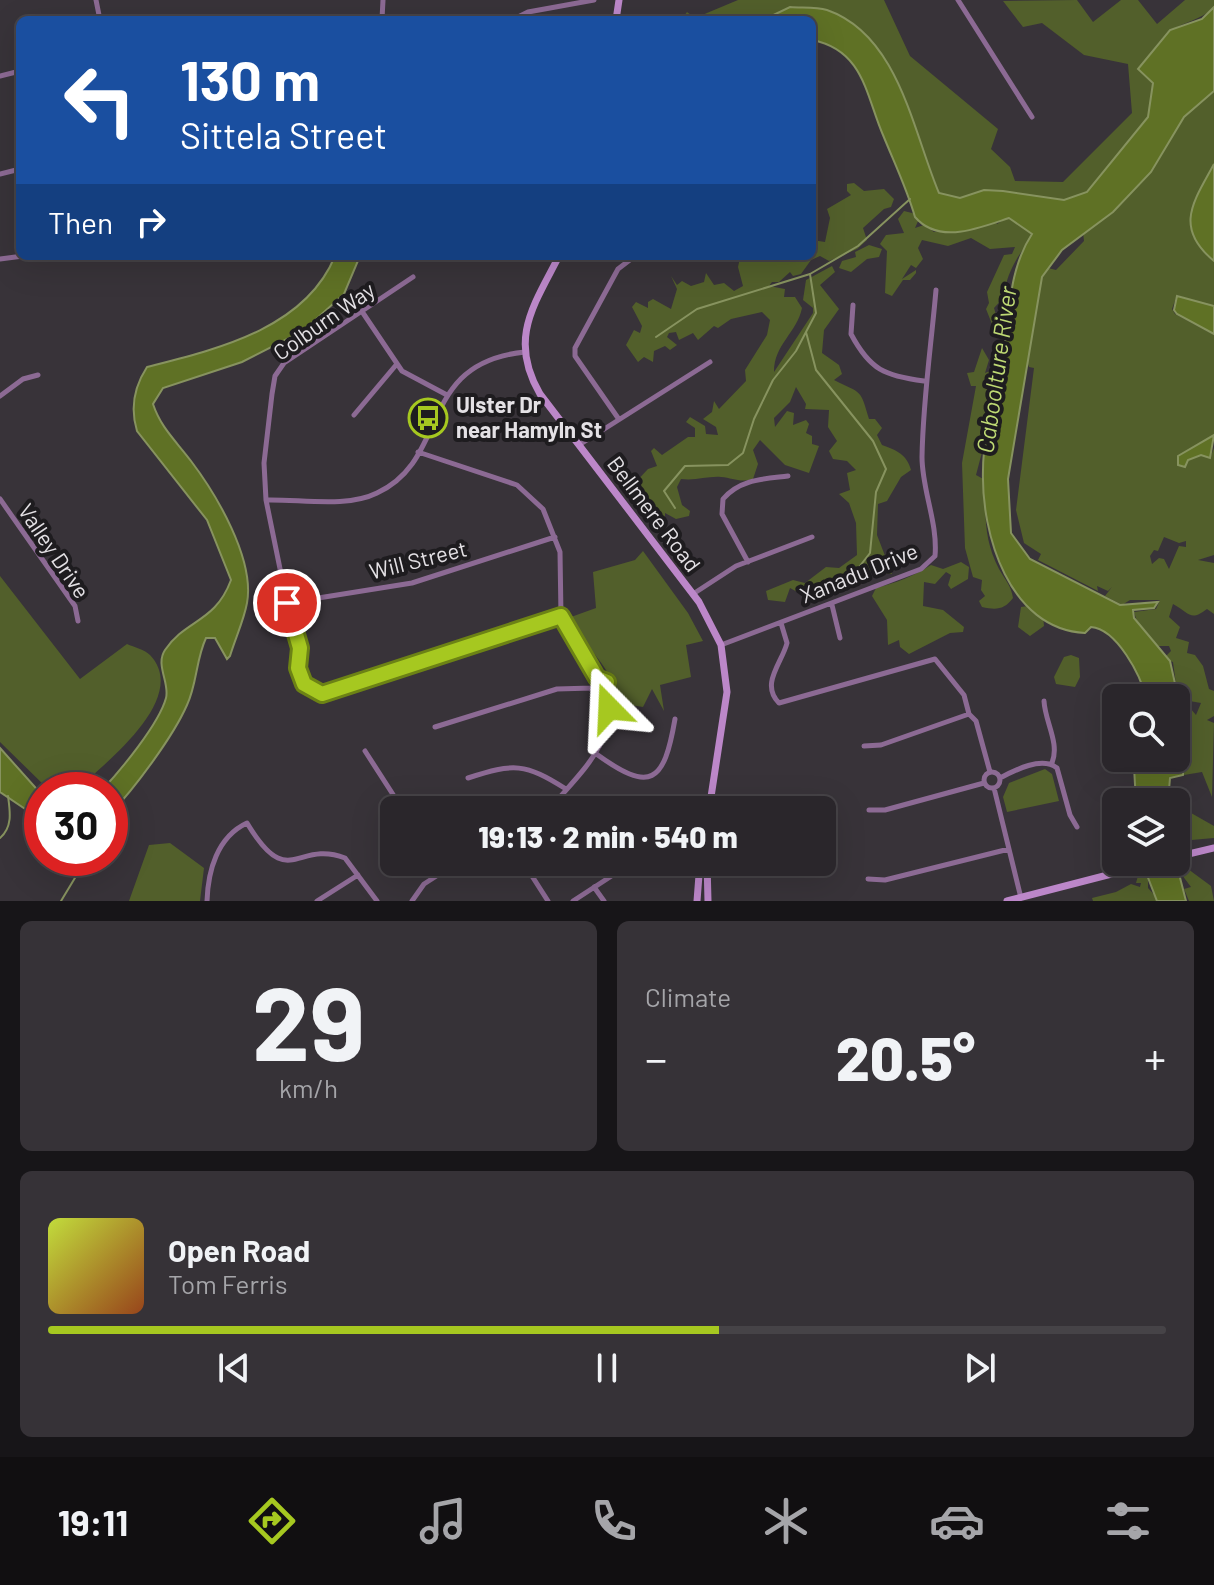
<!DOCTYPE html>
<html lang="en">
<head>
<meta charset="utf-8">
<style>
	:root { --surface:#2a262b; --page:#363237; --text:#f1f3f6; --muted:#a5a5a9; --line:#464347; --accent:#a6c820 }
	body { margin:0; font-family:Barlow,sans-serif; background:var(--page); color:var(--text); height:100vh; display:flex; flex-direction:column; font-size:30px; white-space:nowrap }
	* { box-sizing:border-box; margin:0 }
	p { font-size:26px; color:var(--muted) }
	.icon { flex:none; width:44px; height:44px; fill:none; stroke:currentColor; stroke-width:2; stroke-linecap:round; stroke-linejoin:round }
	.map { position:relative; height:901px; overflow:hidden }
	.side { display:flex; flex-direction:column; gap:20px; padding:20px; background:#171518; flex:1 }
	.side>* { flex:none }
	.banner { position:absolute; left:16px; top:16px; width:800px; height:244px; border-radius:12px; box-shadow:0 8px 32px #0002,0 0 0 2px var(--line); background:#1a4fa0; color:#fff; overflow:hidden }
	.fabs { position:absolute; left:1102px; top:684px; display:grid; gap:16px }
	.fabs a { display:grid; place-items:center; width:88px; height:88px; border-radius:12px; background:var(--surface); box-shadow:0 8px 32px #0002,0 0 0 2px var(--line); font-size:40px }
	.speed { position:absolute; left:24px; top:772px; display:flex; gap:16px; font-size:40px; font-weight:700; text-align:center }
	.speed>* { display:grid; place-content:center; width:104px; height:104px; border-radius:50%; background:var(--surface); box-shadow:0 8px 32px #0002,0 0 0 2px var(--line); line-height:1 }
	.speed .limit { border:12px solid #d22; background:#fff; color:#111 }
	.pin { position:absolute; display:grid; place-items:center; width:68px; height:68px; color:#fff; margin:-34px; border:4px solid #fff; border-radius:50%; box-shadow:0 2px 8px #0007 }
	.me { position:absolute; width:88px; margin:-44px; rotate:339deg; stroke-linejoin:round; filter:drop-shadow(0 0 6px #0008) }
	.turn { display:flex; align-items:center; gap:28px; height:168px; padding:0 32px; font-size:36px }
	.turn .icon { width:104px; height:104px; stroke-width:2.5 }
	.turn b { display:block; font-size:56px; line-height:68px }
	.then { display:flex; align-items:center; height:76px; padding:0 32px; background:#0003; gap:16px; font-size:30px }
	.big { font-size:60px; font-weight:800; line-height:1.1 }
	.side .card { flex:1; display:flex; flex-direction:column; justify-content:center; gap:12px; min-width:0; padding:0 28px; border-radius:12px; background:var(--page) }
	.side .dial { align-items:center; gap:0 }
	.dial b { font-size:104px; line-height:1 }
	.song { display:flex; align-items:center; gap:24px }
	.cover { width:96px; height:96px; border-radius:12px; background:linear-gradient(135deg,hsl(70 70% 55%),hsl(20 70% 35%)) }
	.played { height:8px; border-radius:4px; background:linear-gradient(90deg,var(--accent) 60%,var(--line) 60%) }
	.keys { display:flex; justify-content:space-around; direction:ltr }
	.heat { display:flex; justify-content:space-between; align-items:center; font-size:44px; direction:ltr }
	.side .tiles { flex:1; display:grid; gap:20px; grid-template-columns:1fr 1fr }
	.card:last-child { grid-column:span 2 }
	.trip { position:absolute; left:380px; top:796px; width:456px; height:80px; border-radius:12px; background:var(--surface); box-shadow:0 8px 32px #0002,0 0 0 2px var(--line); font-weight:800; line-height:80px; text-align:center }
	.tab-bar { display:flex; height:128px; justify-content:space-around; align-items:center; background:#110f11; color:var(--muted) }
	.tab-bar .icon { width:56px; height:56px }
	.tab-bar .active { color:var(--accent) }
	.tab-bar b { font-size:36px; color:var(--text) }
	.map>svg:first-child { display:block }
	.green { fill:#525f2b; fill-rule:evenodd }
	.water { fill:#5f7125; stroke:#87935f; stroke-width:2 }
	.lines { fill:none; stroke-linecap:round; stroke-linejoin:round }
	.stream { stroke:#87935f; stroke-width:2 }
	.street { stroke:#8c6a94; stroke-width:5 }
	.secondary { stroke:#bc87c9; stroke-width:7 }
	.route-casing { stroke:#6c8215; stroke-width:20 }
	.route { stroke:#a6c820; stroke-width:14 }
	.labels { text-anchor:middle; stroke-width:8; stroke-linejoin:round; paint-order:stroke }
	.street-label { font-size:22px; fill:#e4e1e5; stroke:#1e1c1f }
	.poi-label { font-size:22px; font-weight:bold; fill:#e4e1e5; stroke:#1e1c1f; text-anchor:start }
	.water-label { font-size:24px; font-style:italic; fill:#bfda74; stroke:#1e1c1f }
</style>
</head>
<body>
<div class="map">
<svg width="1214" height="901" viewBox="0 0 1214 901">
	<rect width="100%" height="100%" fill="#383339"/>
	<path class="green" d="M738 0H884L910 56 998 129 991 149 1010 167 1015 181 1063 182 1132 113 1128 64 1084 55 1042 23 1023 27 1003 1 1077 0 1093 22 1121 0H1138L1157 24 1185 0H1214V7C1200 21 1185 21 1170 31 1166 33 1141 65 1138 69L1153 83 1148 117 1087 192 1064 200 1003 191 984 190 960 198 939 193 906 104 848 21 825 9 790 7 763 20H681L687 12 695 18Z
		M1214 88V308L1177 295 1172 309 1175 314 1214 335V435L1178 456V465L1201 454 1210 458 1214 448V555L1198 560 1214 563V614L1207 609C1190 622 1190 613 1173 604L1169 617 1180 627 1176 638 1189 642 1187 653 1195 655 1203 666 1209 689 1214 691V716L1207 720 1214 723 1212 797 1202 772 1184 775 1179 762 1186 759 1182 751 1188 741 1179 728 1187 725 1179 703 1183 700 1196 715 1201 703 1178 699 1173 662 1163 659 1171 651 1169 646H1153L1140 631 1134 612 1156 609 1160 600H1130L1122 605 1105 596 1112 587 1108 591 1097 586 1098 591 1038 560 1041 554 1024 543 1016 510 1034 368 1029 367 1026 359 1036 284 1044 267 1056 270 1084 241 1083 232 1176 119ZM1164 537 1179 543 1186 541V547L1179 546 1169 569 1164 559 1159 558 1152 564 1150 556 1154 550 1158 551Z
		M854 183 864 191 884 189 894 199 891 207 884 209 863 228 867 240 857 249 829 261 820 256 811 260 801 274 793 276 790 272 779 282H772L769 286 785 289 784 297H795L802 308C797 333 774 344 774 372L813 313V308L803 300 806 280 832 266 835 272 820 285 839 309 824 330 822 353 839 365 842 374 834 380C862 394 860 388 869 419H875L882 428 877 435 882 445C897 450 907 455 911 470L901 477 887 501 878 504 877 535 892 574 870 571 863 579 801 594 790 588 785 602 768 600 766 591 793 580 805 583 826 567 839 568 857 555 856 523 849 503 839 494 850 490 847 473 856 470 847 461 833 459 829 451 837 441 828 427 829 410 805 409 806 404 796 387 790 402 774 418 775 427 787 411 794 413 793 425 806 420 809 424 806 433 812 436V444L819 446 809 473 785 465 760 440 753 450 758 464 753 479C740 483 733 478 721 477 707 476 696 481 681 479L677 487 682 505 690 511 689 516 676 519 665 513V522L655 523 641 509 633 485 648 469 657 466 651 451 654 448 662 455 688 437H695V428L686 422 690 417 705 426 706 434 718 435 716 427 703 419 712 412 714 401 719 409 746 381 745 370 767 335 770 320 762 312 731 319 718 328 714 326 698 340 693 333 679 340 676 332 669 333 667 337 677 345 670 350 665 346 654 351 653 362 644 357 638 362 626 345 634 330 640 333 642 326 632 307 636 302 648 308V302L653 299 671 309 677 289 671 276 677 285 682 281 691 286 704 282 706 273 714 285 724 283 734 291 743 286 738 267 740 258 812 256V240L825 242 830 218 827 209 851 195 847 191V184Z
		M904 211 916 214 919 219 915 228 924 225 934 232 994 219 997 224 1010 216 1036 233C1020 252 1006 271 1004 297L994 308 999 325 992 324 986 309 989 303 987 292 1004 255 1012 254 1015 247 990 249 971 238 948 246 922 240 918 248 923 259 916 268 911 265 902 279 916 270V273L910 280H903L892 296 885 293 887 251 880 244 886 235 904 233 898 219Z
		M869 245 882 249 879 257 867 259 851 272 839 268 842 261 856 257 855 252Z
		M982 348 989 360 985 373 995 369 1001 374 1000 387 984 415 986 437 976 475 987 481C984 513 984 540 999 569 1005 580 1011 585 1013 598 1004 610 996 610 982 607L979 601 985 596 981 590 982 580 973 577 965 548 962 463 976 386H971L967 373 974 372Z
		M643 551 688 613 703 641 686 645 691 677 660 685 664 711 652 689 643 707 617 703C615 666 583 649 571 617L596 608 593 572 635 560Z
		M961 562 969 567 968 579 951 589 948 585 951 575 946 572 935 584 924 582 923 606 943 610 964 627 963 632 950 633 909 654 900 647 899 640 888 645 887 620 872 596 876 588C896 583 914 576 931 565L943 569Z
		M0 576 80 679 127 644C134 647 145 650 150 655 191 698 103 765 76 790H49L0 742Z
		M1028 606 1043 615 1044 626 1030 636 1018 627 1021 607Z
		M1071 655 1079 658 1080 677 1075 687 1056 684 1054 677 1064 657Z
		M1045 769 1052 774 1059 801 1007 812 1003 797 1009 783Z
		M1184 809 1214 826V838L1180 841 1177 828Z
		M170 843 204 868 200 901H129L149 845Z
		M1188 869 1211 886 1214 901H1189L1184 889 1191 887 1182 875Z
		M1148 870V888L1160 901H1093L1092 898 1116 892 1131 884 1140 887 1141 883H1136L1139 872Z"/>
	<path class="water" d="M790 7C802 8 816 7 827 10 899 35 913 132 939 193L960 198 984 190 1003 191 1064 200 1087 192 1148 117 1153 83 1138 69 1170 30 1202 19 1214 7V91L1184 117 1151 172 1113 212 1062 250 1042 277 1008 479 1011 533 1030 559 1120 605 1158 602 1154 608 1133 610 1134 618 1170 661 1184 724 1183 775 1170 778 1168 802H1136L1134 767 1139 758H1176V698H1146C1141 676 1117 629 1091 627L1085 633C1009 629 981 534 983 470 983 434 996 397 1002 362 1010 318 1007 272 1032 234L1009 218C979 228 939 245 915 217 907 189 894 162 883 135 866 96 864 50 812 40V20H763Z
		M1214 164V261C1173 227 1194 201 1214 164Z
		M335 256H360L344 294 303 331 242 362 163 388 153 404C161 428 176 441 191 461 216 494 255 559 247 603 244 620 235 639 230 656L227 659 215 638H206C196 659 197 684 187 705 173 737 134 789 110 814V790H102C120 771 159 724 166 698 170 683 155 665 165 650 186 619 215 623 231 580L207 520 137 431C130 408 134 387 147 367 217 349 305 329 335 256Z
		M1177 296 1214 306V334L1177 314 1174 310Z
		M1214 435 1210 458 1201 455 1188 460 1185 467 1178 465V456Z
		M0 748 42 795V826L34 815 0 792Z
		M1142 862H1176L1186 901H1157Z"/>
	<g class="lines">
		<path class="stream" d="M806 332 816 370 873 441 886 469 876 492 870 553 856 571
			M656 337 697 309 810 274 858 246 910 199
			M675 508 664 491 685 466 728 465 743 453 754 419 773 380 796 351 816 313 810 274
			M0 838C13 827 10 811 8 796
			M61 901 87 858"/>
		<path class="street" d="M96 0 100 20
			M958 0 1032 117
			M382 18 437 17
			M382 19 383 0
			M512 20 528 12 594 0
			M0 76 20 71
			M0 174 20 169
			M0 259 23 256
			M413 277 284 363 275 376 272 394 264 463 266 500 287 603 300 648 298 668 304 684 322 694 561 616
			M853 305 851 334C870 370 885 376 924 381
			M363 313 402 371 447 395
			M0 396 23 379 38 375
			M354 415 396 365
			M618 418 575 356V348L618 269 635 256
			M579 445 710 362
			M418 452 517 485 543 509 560 552 561 616 597 678
			M0 499 75 606 78 621
			M266 500C300 499 347 508 377 493 451 459 416 363 525 352
			M748 562 722 514 723 499C740 479 764 479 788 476
			M693 594 736 566 812 537
			M287 603 412 583 555 537
			M832 605 840 638
			M781 623 787 643C782 663 760 684 779 703L935 659 964 695 969 714 976 721 990 772
			M721 645 921 569 935 556C938 523 922 490 922 457 923 400 931 347 936 290
			M597 678 592 688 596 693 604 692
			M597 678 607 682 604 692
			M1044 701C1045 722 1060 743 1052 763
			M435 727 557 689 592 688
			M864 746 881 745 969 714
			M365 751 403 810
			M595 753C651 794 664 783 675 719
			M984 780a8 8 0 1 1 16 0a8 8 0 1 1-16 0Z
			M468 778C514 763 525 763 566 789
			M1000 778C1015 770 1042 756 1057 768L1070 815 1077 827
			M994 788 1021 898
			M549 810C576 776 622 740 604 692
			M869 810H885L984 783
			M436 862 442 872
			M523 862 548 901
			M868 879 885 880 1009 849
			M594 887 604 901
			M207 901C208 871 217 837 247 823 289 893 296 839 345 858L377 901
			M317 901 358 875
			M412 901 424 884 458 862
			M573 901 633 862"/>
		<path class="secondary" d="M616 20 619 0
			M559 256C534 305 508 339 540 394L699 602 721 645 727 692 709 810
			M1176 857 1214 848
			M707 862 708 901
			M697 901 700 862
			M1007 901 1158 862"/>
	</g>
	<g class="lines">
		<g class="route-casing">
			<path id="route" d="M287 603 300 648 298 668 304 684 322 694 561 616 597 678 607 682 604 692 609 708"/>
		</g>
		<use href="#route" class="route"/>
	</g>
	<defs>
		<g id="bus-ring" transform="scale(2)"><circle r="9.5" fill="#1e1c1f" stroke="#a6c820" stroke-width="1.5"/><path d="M-5-6H5V4H4V6H2V4H-2V6H-4V4H-5ZM-3.5-4V0h7V-4ZM-3.5 1.2v1.5H-2V1.2ZM2 1.2v1.5H3.5V1.2Z" fill="#a6c820"/></g>
	</defs>
	<g fill-rule="evenodd">
		<use href="#bus-ring" x="428" y="418"/>
	</g>
	<g class="labels">
		<g class="street-label">
			<text transform="translate(324 321) rotate(-35)" y="8">Colburn Way</text>
			<text transform="translate(654 514) rotate(53)" y="8">Bellmere Road</text>
			<text transform="translate(54 551) rotate(56)" y="8">Valley Drive</text>
			<text transform="translate(418 560) rotate(-14)" y="8">Will Street</text>
			<text transform="translate(859 573) rotate(-22)" y="8">Xanadu Drive</text>
		</g>
		<g class="poi-label">
			<text x="456" y="413">Ulster Dr<tspan x="456" dy="25">near Hamyln St</tspan></text>
		</g>
		<g class="water-label">
			<text transform="translate(997 370) rotate(-82)" y="8">Caboolture River</text>
		</g>
	</g>
</svg>
<div class="fabs">
<a><svg class="icon" aria-label="search" viewBox="0 0 24 24"><circle cx="10" cy="10" r="6"/><path d="M15 15l6 6"/></svg></a>
<a><svg class="icon" aria-label="layers" viewBox="0 0 24 24"><path d="M12 4l9 5-9 5-9-5zM3 14l9 5 9-5"/></svg></a>
</div>
<div class="speed"><div class="limit">30</div></div>
<div class="pin" style="left:287px;top:603px;background:#d93025"><svg class="icon" aria-label="arrive" viewBox="0 0 24 24"><path d="M6 21V4h12l-3 4 3 4H6"/></svg></div>
<svg class="me" style="left:609px;top:708px" viewBox="-20 -20 40 40"><path d="M0-17L14 15 0 8-14 15z" fill="#a6c820" stroke="#fff" stroke-width="4"/></svg>
<div class="trip">19:13 · 2 min · 540 m</div>
<div class="banner">
<div class="turn"><svg class="icon" aria-label="left" viewBox="0 0 24 24"><path d="M17 20v-9H6M10 6l-5 5 5 5"/></svg><div><b>130 m</b>Sittela Street</div></div>
<div class="then">Then<svg class="icon" aria-label="right" viewBox="0 0 24 24"><path d="M7 20v-9h11M14 6l5 5-5 5"/></svg></div>
</div>
</div>
<section class="side">
<div class="tiles">
<div class="card dial"><b>29</b><p>km/h</p></div>
<div class="card"><p>Climate</p>
<div class="heat"><a>−</a><b class="big">20.5°</b><a>+</a></div>
</div>
<div class="card">
<div class="song"><i class="cover"></i><div><b>Open Road</b><p>Tom Ferris</p></div></div>
<div class="played"></div>
<div class="keys"><svg class="icon" aria-label="previous" viewBox="0 0 24 24"><path d="M18 5L8 12l10 7zM5 5v14"/></svg><svg class="icon" aria-label="pause" viewBox="0 0 24 24"><path d="M8 5v14M16 5v14"/></svg><svg class="icon" aria-label="next" viewBox="0 0 24 24"><path d="M6 5l10 7-10 7zM19 5v14"/></svg></div>
</div>
</div>
</section>
<nav class="tab-bar">
<b>19:11</b>
<svg class="icon active" aria-label="directions" viewBox="0 0 24 24"><path d="M12 3l9 9-9 9-9-9zM9 14v-3h6M13 9l2 2-2 2"/></svg>
<svg class="icon" aria-label="music" viewBox="0 0 24 24"><path d="M9 18V5l10-2v13"/><circle cx="6" cy="18" r="3"/><circle cx="16" cy="16" r="3"/></svg>
<svg class="icon" aria-label="phone" viewBox="0 0 24 24"><path d="M5 4h4l2 5-3 2q2 4 5 5l2-3 5 2v4C11 20 4 13 5 4z"/></svg>
<svg class="icon" aria-label="climate" viewBox="0 0 24 24"><path d="M12 3v18M4 7l16 10M4 17L20 7"/></svg>
<svg class="icon" aria-label="car" viewBox="0 0 24 24"><path d="M5 17H2v-5l4-1 3-4h7l3 4 3 1v5h-3M9 17h6M6 11h13"/><circle cx="7" cy="17" r="2"/><circle cx="17" cy="17" r="2"/></svg>
<svg class="icon" aria-label="filters" viewBox="0 0 24 24"><path d="M4 7h16M4 17h16"/><circle cx="9" cy="7" r="2"/><circle cx="15" cy="17" r="2"/></svg>
</nav>
</body>
</html>
